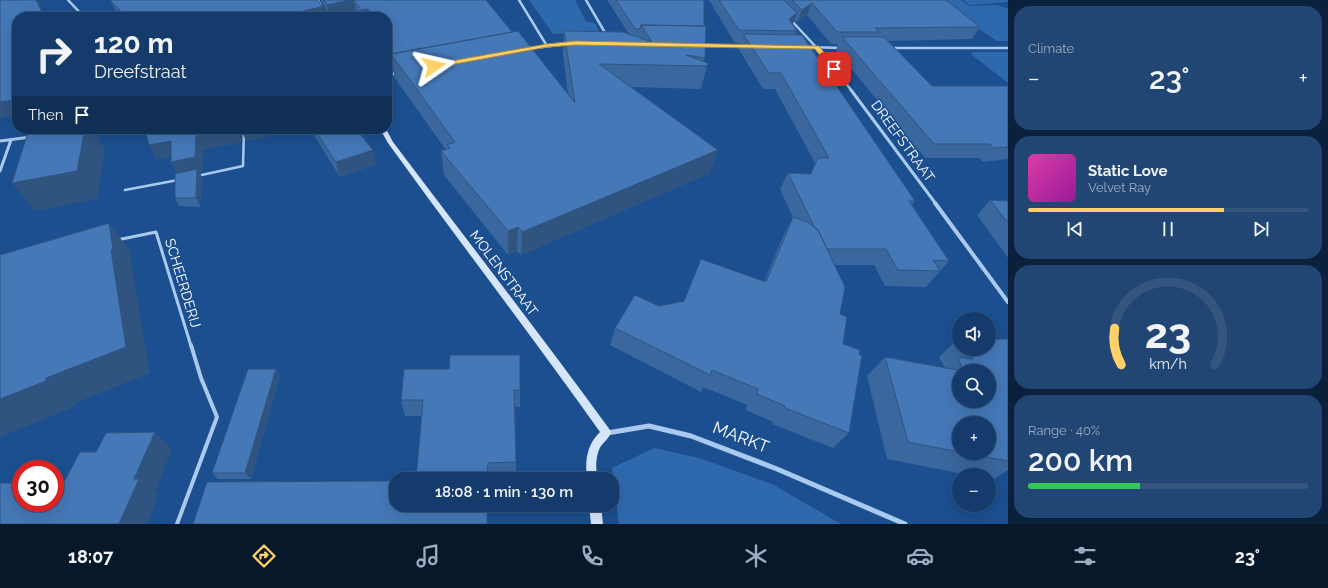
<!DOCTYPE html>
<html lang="en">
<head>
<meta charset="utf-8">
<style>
	:root { --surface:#143b6b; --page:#214673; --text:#f1f3f6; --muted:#9dadc1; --line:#33557e; --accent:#ffd166 }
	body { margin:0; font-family:Raleway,sans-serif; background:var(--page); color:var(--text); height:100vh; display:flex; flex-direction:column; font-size:15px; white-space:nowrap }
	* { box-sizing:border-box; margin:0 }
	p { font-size:13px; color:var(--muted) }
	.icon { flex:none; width:22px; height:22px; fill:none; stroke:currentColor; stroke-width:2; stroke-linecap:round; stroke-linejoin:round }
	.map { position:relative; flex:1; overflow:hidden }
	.panel { display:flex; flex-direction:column; gap:6px; padding:6px; background:#0b203b; width:320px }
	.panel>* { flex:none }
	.top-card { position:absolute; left:12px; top:12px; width:380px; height:122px; border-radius:16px; box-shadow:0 4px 16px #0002,0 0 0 1px var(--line); background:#143b6b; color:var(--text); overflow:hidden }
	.fabs { position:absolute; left:952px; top:312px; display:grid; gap:8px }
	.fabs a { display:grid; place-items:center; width:44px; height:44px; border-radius:50%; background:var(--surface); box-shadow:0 4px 16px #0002,0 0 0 1px var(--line); font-size:20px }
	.speed { position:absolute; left:12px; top:460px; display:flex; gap:8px; font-size:20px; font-weight:700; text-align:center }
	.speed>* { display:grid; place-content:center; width:52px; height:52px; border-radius:50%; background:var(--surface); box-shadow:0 4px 16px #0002,0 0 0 1px var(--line); line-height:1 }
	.speed .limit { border:6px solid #d22; background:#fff; color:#111 }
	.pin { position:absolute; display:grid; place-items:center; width:34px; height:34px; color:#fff; margin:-17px; border-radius:8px; box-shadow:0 2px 6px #0006 }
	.me { position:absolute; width:44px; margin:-22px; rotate:79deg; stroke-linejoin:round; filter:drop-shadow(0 0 3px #0008) }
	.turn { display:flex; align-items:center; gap:14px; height:84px; padding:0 16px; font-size:18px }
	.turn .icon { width:52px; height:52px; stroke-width:2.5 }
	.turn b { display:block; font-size:28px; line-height:34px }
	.then { display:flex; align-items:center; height:38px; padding:0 16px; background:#0003; gap:8px; font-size:15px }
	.big { font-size:30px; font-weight:600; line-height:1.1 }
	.panel .tile { flex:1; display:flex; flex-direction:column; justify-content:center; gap:6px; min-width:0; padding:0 14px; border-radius:16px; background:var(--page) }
	.panel .dial { align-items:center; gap:0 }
	.dial svg { height:104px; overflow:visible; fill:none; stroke:var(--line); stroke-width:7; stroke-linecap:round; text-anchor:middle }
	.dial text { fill:var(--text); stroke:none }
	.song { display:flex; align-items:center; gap:12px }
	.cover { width:48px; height:48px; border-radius:6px; background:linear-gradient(135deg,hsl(320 70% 55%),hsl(300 70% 35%)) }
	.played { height:4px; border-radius:2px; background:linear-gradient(90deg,var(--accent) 70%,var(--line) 70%) }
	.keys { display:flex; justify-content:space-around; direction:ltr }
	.heat { display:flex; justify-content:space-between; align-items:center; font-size:22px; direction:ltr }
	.charge { height:6px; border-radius:3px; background:linear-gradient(90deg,#34c759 40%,var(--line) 0) }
	.trip { position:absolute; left:389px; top:472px; width:230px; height:40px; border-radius:16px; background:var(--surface); box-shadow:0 4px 16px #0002,0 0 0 1px var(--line); font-weight:600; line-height:40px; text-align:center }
	.menu { display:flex; height:64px; justify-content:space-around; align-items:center; background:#08182b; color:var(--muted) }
	.menu .icon { width:28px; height:28px }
	.menu .current { color:var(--accent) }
	.menu b { font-size:18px; color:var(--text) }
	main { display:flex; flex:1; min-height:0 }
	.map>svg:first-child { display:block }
	.green { fill:#2e69ad }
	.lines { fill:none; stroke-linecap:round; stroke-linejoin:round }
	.lane-far2 { stroke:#a9c9ee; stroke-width:2.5 }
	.lane-far1 { stroke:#a9c9ee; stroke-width:3 }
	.lane { stroke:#a9c9ee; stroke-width:4 }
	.street-far3 { stroke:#a9c9ee; stroke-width:2.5 }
	.street-far2 { stroke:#a9c9ee; stroke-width:3 }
	.street-far1 { stroke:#a9c9ee; stroke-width:4 }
	.street { stroke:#a9c9ee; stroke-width:5 }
	.secondary { fill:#d6e6fa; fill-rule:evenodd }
	.wall { fill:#3a679d; fill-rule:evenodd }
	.shaded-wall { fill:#305480 }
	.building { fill:#4478b7; stroke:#305480; fill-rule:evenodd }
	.route { fill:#ffd166; stroke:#a68842 }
	.labels { text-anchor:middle; stroke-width:3; stroke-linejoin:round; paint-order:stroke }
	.street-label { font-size:14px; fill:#fff; stroke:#1b4f8f }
	.near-street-label { font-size:17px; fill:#fff; stroke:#1b4f8f }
</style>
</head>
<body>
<main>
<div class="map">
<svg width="1008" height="524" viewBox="0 0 1008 524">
	<rect width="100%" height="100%" fill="#1b4f8f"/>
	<path class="green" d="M529 0H575L586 21 596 24 599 33 553 34Z
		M935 0H960L970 6 996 5 1008 8V41H997Z
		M963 0H1008V2L970 5Z
		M972 52H1008V83L971 54Z
		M654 448 699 458 772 484 841 524H619L612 468Z"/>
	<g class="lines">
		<path class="lane-far2" d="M197 176 243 166 244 129
			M125 190 178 180"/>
		<path class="lane-far1" d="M117 240 156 232 191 346"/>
		<path class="lane" d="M177 524 217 417 201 378 191 345"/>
		<path class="street-far3" d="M68 0 84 17
			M519 0 547 46
			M586 0 607 36
			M790 19 816 47 852 91
			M700 45 744 46
			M806 47 842 48
			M890 48H1008
			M527 49 568 44
			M387 75 398 73"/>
		<path class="street-far2" d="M851 90 936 204
			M0 141 31 137
			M0 171 11 140"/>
		<path class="street-far1" d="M935 203 1008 302"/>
		<path class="street" d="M607 433 649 426 691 436 777 469 905 524"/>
		<path class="secondary" d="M315 0H319L329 17H325Z
			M380 129H386L393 142C465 238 539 332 610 430L611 433C609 438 604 442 601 446 595 456 596 468 597 479H587C585 461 586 446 600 432 531 335 458 240 388 143Z
			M589 505H601L603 524H591Z"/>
	</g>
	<path class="wall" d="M110 0 323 5 321 0H486L512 32 568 95 563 53 564 31 629 34 607 0H704V26L705 58 704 61 707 66 701 89 631 87 710 173 521 255 517 251 508 255 444 175 441 151 446 150 394 77V71H392L387 60V17H359L356 12 335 17H329L327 12 328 17H121L117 13Z
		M709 0H946L980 27 972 39 888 41 932 86H1008V159L983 162 979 158H925L836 50 838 44H831L807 15 797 22 794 20 793 24 797 31 796 35 915 201 912 205 949 261 926 287 885 286 874 265H835L840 314 849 433 833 448 772 424 773 422 746 410 747 405 703 387 701 392 610 345 615 328 659 306 684 301 764 282 783 236 793 218 780 189 788 173 810 174 815 163 775 89H763L738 48 740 43H735Z
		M145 129H241V142L203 150 202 172H199L202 177 200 207 179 206 175 198 177 173 171 156 157 159 149 145Z
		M310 129H356L376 164 340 177Z
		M990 200 1008 201V258L977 215Z
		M959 338V349H989L1008 339V470L992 480 989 479V475H968L887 459 867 376 885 357 945 368 939 357ZM959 423 989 453H959Z
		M276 369 280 376 251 479H218L212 473Z
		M404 369 520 390V407H515L516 462V477H488V479H416L422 416H405L401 400Z"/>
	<path class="shaded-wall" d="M36 0H38L46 17H44Z
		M350 0H354L356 12 335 17H330L327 5Z
		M812 3 807 15 797 22 802 10Z
		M325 6 328 17H297L295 13Z
		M368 9 369 17H362L361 10Z
		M797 13 792 26 789 19Z
		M391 57 394 71H392L390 58Z
		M17 100V116L0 118V102Z
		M85 129H92L105 149 97 199 35 211 12 183Z
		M229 129H241V142L203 150 202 172H199L202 177 200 207 196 198 179 176 171 162 196 136Z
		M241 129H267L268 137 246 141Z
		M171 141 179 155 157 159 149 145Z
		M373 150 376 164 340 177 336 162Z
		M718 150 710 173 521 255 522 232Z
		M109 223 130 251 134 277H133L150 373 75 403 76 406 0 437V399L46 378 111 250Z
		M518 227 517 251 508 255V231Z
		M276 369 280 376 251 479 245 473Z
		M155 432 172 449 155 492 159 494 147 524H119L134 479Z
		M487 505H488V524H487Z"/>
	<path class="building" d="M0 0H36L44 16 51 14 52 17H17V100L0 102Z
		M110 0H318L321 5 325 6 295 13 299 17H127Z
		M324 0H350L327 5Z
		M354 0H486L512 32 391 54V57L390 58 387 51V17H372L368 9 361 10Z
		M616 0H704V26L641 25 640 29H635Z
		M719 0H784L797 13 789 19 797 31 739 30Z
		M792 0H946L980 27 875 28 879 32H837L812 3 802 10Z
		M641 25 706 26 705 58 686 55 708 63 707 66 599 64 718 150 522 232 518 227 508 231 441 151 450 148 447 145 455 142 391 54 518 31 575 103 564 31 623 32 652 42Z
		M743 34 802 35 915 201H909L949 261 933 260 940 271 898 270 886 249H827L818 230 815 228 788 173 811 174 818 158H829L781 73H769Z
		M842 37H884L932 86H1008V147L994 148 990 144H934Z
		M43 129H85L77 171 12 183 28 132Z
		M145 129H229L196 136 195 157 171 162V141L149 145Z
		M314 129H356L373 150 336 162Z
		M197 169 196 198H175V174Z
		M990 200 1008 201V223Z
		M793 217 807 222 818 230 845 287 840 314 847 317 843 344 860 350 859 355H862L849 433 785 408V406L757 394 758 389 712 370 710 375 615 328 635 295 659 306 684 301 701 259 766 282Z
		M109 223 113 249 111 250 126 347 46 378V381L0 399V255Z
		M989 339H1008V461L964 453H989V423H959V452L908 442 885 357 963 371 958 357 973 359 967 349H989ZM959 371H989V401H959Z
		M450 355H520V390H514L516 462 488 463 487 479H416L423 400H401L404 369H449Z
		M248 369H276L245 473H212Z
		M155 432 134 479H139L119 524H0V483H21V503H55V482H64L80 452H96L106 433Z
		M396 481V505H487V524H193L207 482Z"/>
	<path class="route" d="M576 41 816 46H819L837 69 832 71 815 49 576 45 547 47 434 68 431 66 434 64 547 44Z"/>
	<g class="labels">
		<g class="street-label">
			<text transform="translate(903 141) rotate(54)" y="5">DREEFSTRAAT</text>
			<text transform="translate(504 273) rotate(53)" y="5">MOLENSTRAAT</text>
			<text transform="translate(183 283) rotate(73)" y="5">SCHEERDERIJ</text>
		</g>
		<g class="near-street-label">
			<text transform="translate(741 437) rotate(21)" y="6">MARKT</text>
		</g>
	</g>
</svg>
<div class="fabs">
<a><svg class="icon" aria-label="sound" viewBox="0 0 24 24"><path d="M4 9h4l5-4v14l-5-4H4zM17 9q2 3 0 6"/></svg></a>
<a><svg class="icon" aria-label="search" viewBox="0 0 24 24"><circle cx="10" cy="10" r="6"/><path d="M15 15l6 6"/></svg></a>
<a>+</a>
<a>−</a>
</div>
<div class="speed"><div class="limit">30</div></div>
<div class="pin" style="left:834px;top:69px;background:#d93025"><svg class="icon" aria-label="arrive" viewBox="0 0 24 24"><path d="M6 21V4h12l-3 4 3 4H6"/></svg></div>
<svg class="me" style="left:434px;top:66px" viewBox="-20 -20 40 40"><path d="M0-17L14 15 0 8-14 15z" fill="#ffd166" stroke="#fff" stroke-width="4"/></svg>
<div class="trip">18:08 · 1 min · 130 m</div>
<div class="top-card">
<div class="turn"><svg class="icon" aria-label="right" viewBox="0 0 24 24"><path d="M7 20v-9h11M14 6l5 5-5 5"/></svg><div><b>120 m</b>Dreefstraat</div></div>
<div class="then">Then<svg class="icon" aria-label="arrive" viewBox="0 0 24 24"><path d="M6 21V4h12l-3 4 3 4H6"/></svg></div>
</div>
</div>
<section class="panel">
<div class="tile"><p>Climate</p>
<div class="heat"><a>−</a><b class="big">23°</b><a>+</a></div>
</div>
<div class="tile">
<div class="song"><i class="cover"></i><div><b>Static Love</b><p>Velvet Ray</p></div></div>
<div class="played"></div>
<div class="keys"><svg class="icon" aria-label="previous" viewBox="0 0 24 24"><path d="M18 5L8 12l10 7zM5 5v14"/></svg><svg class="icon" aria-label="pause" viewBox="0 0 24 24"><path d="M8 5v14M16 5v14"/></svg><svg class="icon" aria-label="next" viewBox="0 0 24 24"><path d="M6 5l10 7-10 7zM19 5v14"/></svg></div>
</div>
<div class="tile dial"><svg viewBox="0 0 100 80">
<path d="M14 69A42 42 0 1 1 86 69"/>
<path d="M14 69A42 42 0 0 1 9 41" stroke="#ffd166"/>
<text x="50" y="56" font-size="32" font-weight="700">23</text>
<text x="50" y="72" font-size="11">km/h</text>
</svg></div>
<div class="tile"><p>Range · 40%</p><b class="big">200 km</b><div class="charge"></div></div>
</section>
</main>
<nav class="menu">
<b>18:07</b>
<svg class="icon current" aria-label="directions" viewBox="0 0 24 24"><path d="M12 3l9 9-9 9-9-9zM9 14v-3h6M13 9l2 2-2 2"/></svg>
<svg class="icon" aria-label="music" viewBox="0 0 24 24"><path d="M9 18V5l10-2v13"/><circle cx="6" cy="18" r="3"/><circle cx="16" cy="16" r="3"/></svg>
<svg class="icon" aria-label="phone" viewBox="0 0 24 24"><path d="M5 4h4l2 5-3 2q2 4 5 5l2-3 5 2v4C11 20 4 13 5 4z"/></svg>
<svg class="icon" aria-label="climate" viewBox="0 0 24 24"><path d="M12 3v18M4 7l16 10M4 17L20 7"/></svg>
<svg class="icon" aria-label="car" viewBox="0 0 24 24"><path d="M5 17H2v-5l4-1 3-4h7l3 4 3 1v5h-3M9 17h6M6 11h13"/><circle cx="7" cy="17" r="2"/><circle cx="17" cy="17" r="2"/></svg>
<svg class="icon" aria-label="filters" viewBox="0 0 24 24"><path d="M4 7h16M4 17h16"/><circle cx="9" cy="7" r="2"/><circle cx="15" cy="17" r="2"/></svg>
<b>23°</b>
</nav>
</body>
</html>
